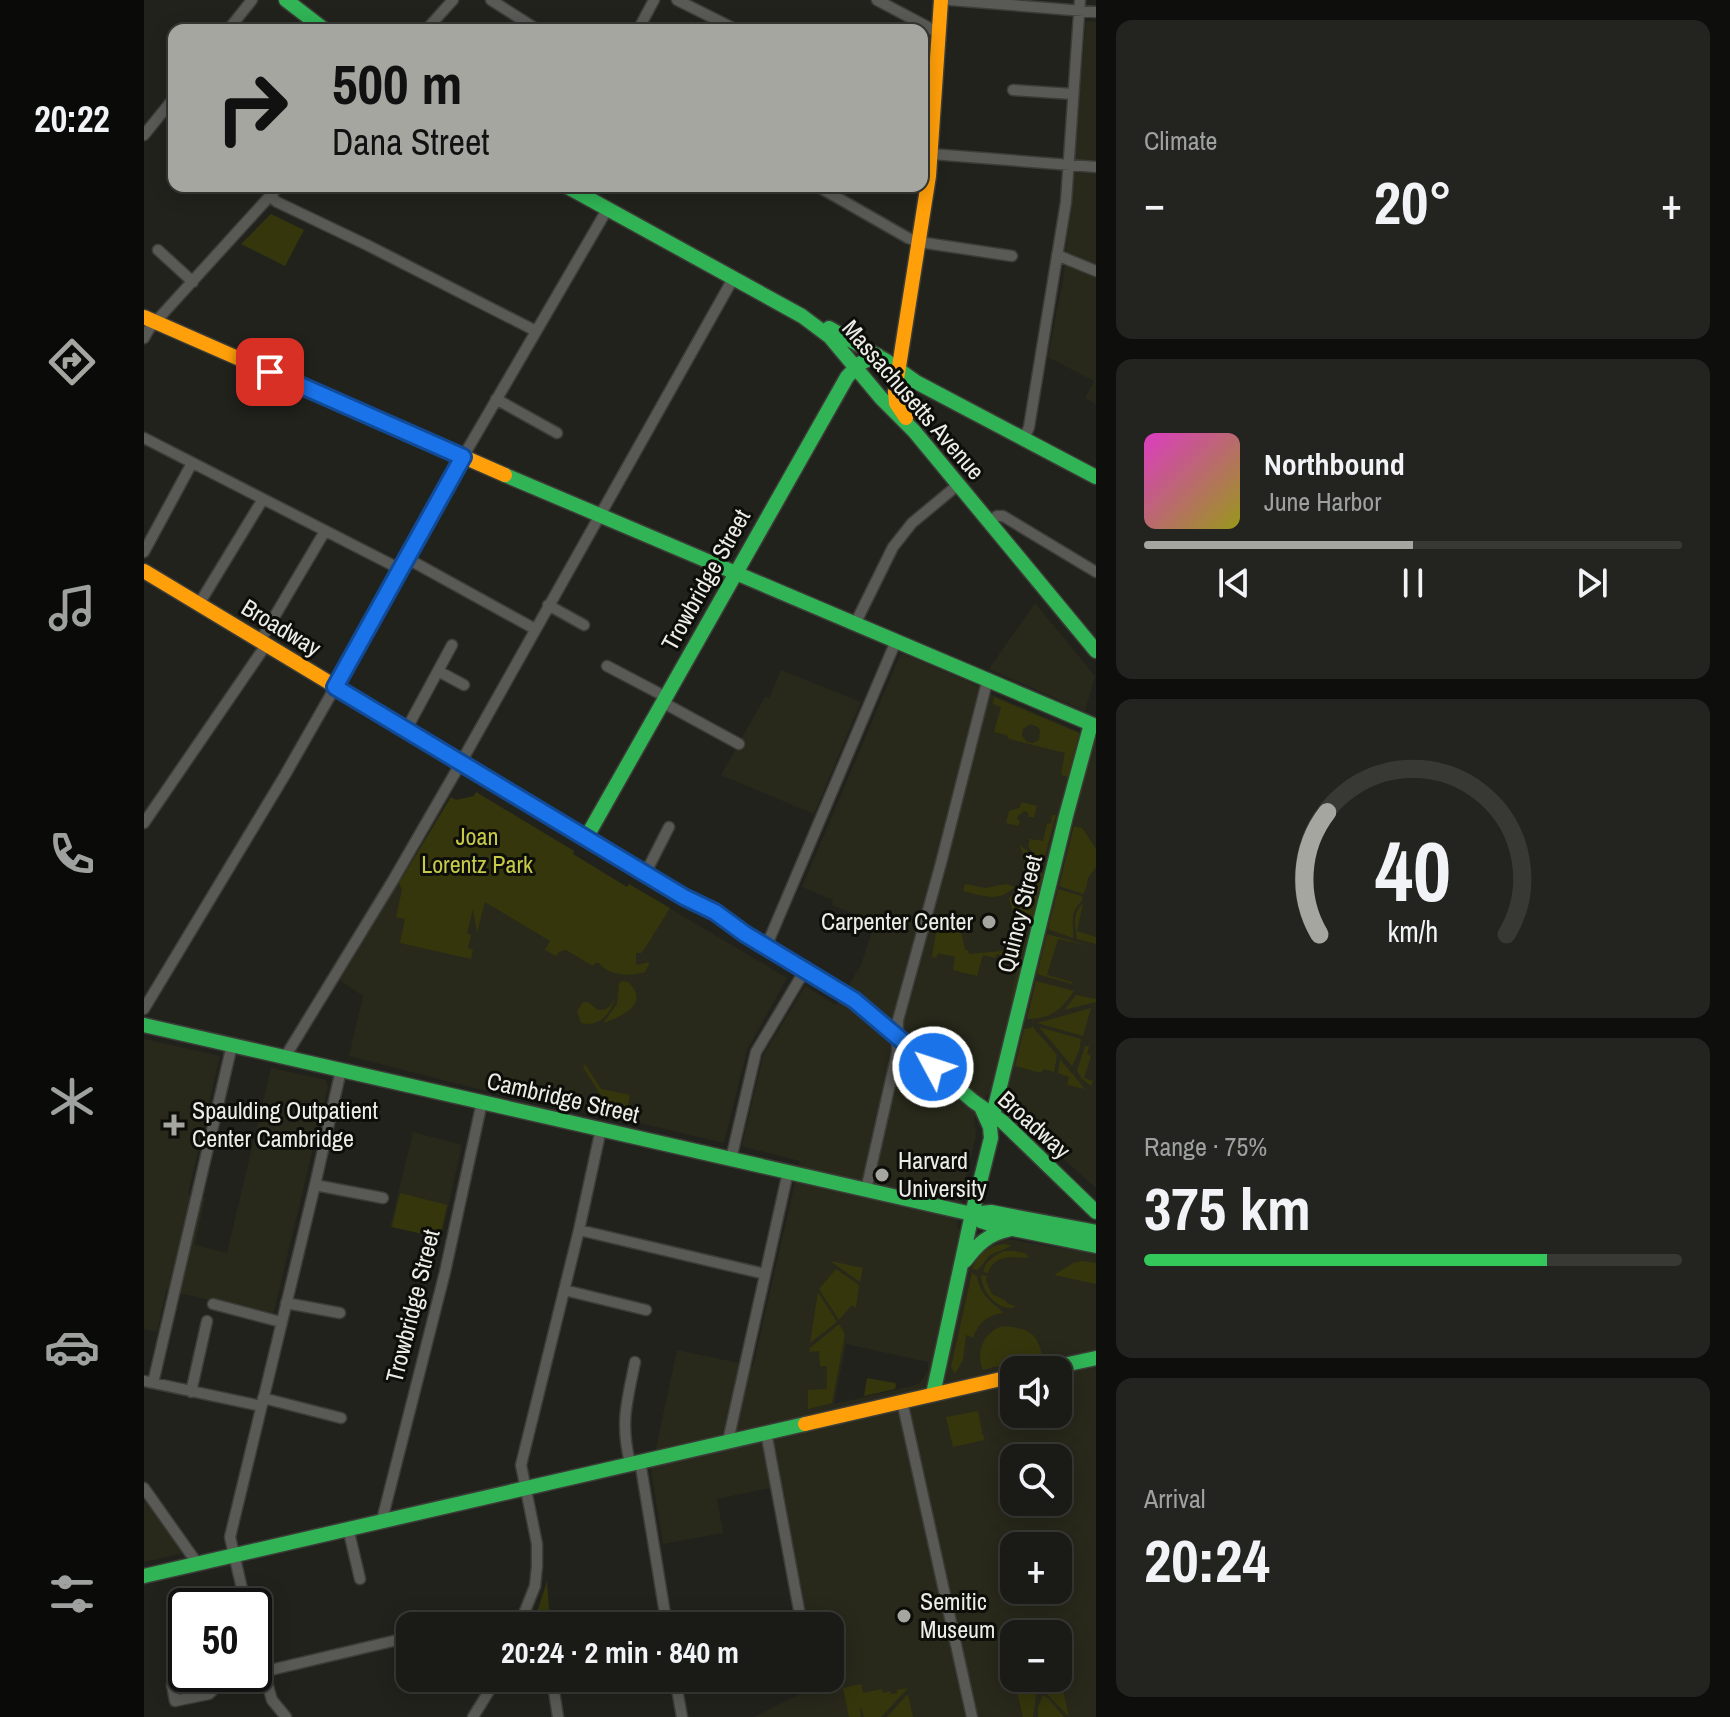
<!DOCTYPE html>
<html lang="en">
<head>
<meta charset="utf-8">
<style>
	:root { --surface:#1a1a16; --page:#23231f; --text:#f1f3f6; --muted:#9fa1a1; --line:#383835; --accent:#a5a6a0 }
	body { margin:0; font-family:"Archivo Narrow",sans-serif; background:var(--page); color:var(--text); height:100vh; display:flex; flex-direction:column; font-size:30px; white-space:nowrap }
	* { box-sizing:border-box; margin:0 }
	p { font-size:26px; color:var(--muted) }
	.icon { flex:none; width:44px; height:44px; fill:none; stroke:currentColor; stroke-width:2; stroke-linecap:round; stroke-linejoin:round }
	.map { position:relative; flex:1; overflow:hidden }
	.panel { display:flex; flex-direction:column; gap:20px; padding:20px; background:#0e0e0c; width:634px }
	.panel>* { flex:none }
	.guide { position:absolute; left:24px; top:24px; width:760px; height:168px; border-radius:16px; box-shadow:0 4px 20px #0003,0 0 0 2px var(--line); background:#a5a6a0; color:#111; overflow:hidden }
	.fabs { position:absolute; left:856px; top:1356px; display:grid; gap:16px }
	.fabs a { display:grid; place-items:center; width:72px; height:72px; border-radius:16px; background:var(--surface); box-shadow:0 4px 20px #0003,0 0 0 2px var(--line); font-size:40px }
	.speed { position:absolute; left:24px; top:1588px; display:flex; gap:16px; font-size:40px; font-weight:700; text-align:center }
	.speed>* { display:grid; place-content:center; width:104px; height:104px; border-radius:50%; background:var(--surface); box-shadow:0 4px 20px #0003,0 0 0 2px var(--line); line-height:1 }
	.speed .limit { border:4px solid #111; border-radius:12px; background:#fff; color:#111 }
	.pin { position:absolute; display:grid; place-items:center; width:68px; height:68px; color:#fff; margin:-34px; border-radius:16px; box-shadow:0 4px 12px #0006 }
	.me { position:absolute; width:88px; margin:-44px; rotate:310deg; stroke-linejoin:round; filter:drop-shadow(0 0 6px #0008) }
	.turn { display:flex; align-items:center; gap:28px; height:168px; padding:0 32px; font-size:36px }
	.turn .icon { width:104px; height:104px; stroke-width:2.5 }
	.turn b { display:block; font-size:56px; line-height:68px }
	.big { font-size:60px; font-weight:800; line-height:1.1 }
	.panel .tile { flex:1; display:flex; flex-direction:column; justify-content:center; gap:12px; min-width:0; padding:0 28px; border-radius:16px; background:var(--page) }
	.panel .dial { align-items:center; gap:0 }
	.dial svg { height:208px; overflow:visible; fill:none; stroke:var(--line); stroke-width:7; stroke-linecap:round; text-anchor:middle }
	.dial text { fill:var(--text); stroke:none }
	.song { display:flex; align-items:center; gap:24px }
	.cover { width:96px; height:96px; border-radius:12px; background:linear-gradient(135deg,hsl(310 70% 55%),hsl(60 70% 35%)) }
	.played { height:8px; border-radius:4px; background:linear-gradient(90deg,var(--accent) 50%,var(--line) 50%) }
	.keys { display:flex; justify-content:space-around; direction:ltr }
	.heat { display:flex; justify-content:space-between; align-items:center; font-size:44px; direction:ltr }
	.charge { height:12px; border-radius:6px; background:linear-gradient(90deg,#34c759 75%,var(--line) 0) }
	.trip { position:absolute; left:252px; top:1612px; width:448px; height:80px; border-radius:16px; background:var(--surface); box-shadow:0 4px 20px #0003,0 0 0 2px var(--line); font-weight:800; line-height:80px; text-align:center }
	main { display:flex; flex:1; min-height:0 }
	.dock { display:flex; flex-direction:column; width:144px; justify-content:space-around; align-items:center; background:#0a0a09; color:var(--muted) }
	.dock .icon { width:56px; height:56px }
	.dock .selected { color:var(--accent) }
	.dock b { font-size:36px; color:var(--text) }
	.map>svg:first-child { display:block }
	.built { fill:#28291b; fill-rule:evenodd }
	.green { fill:#35360c; fill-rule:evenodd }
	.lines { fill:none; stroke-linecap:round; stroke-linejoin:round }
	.street-casing { stroke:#3c3c38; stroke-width:13 }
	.fast-casing { stroke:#3c3c38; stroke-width:17 }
	.slow-casing { stroke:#3c3c38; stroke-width:17 }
	.street { stroke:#595955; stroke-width:10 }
	.fast { stroke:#30b455; stroke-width:14 }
	.slow { stroke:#ff9f0a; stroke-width:14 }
	.route-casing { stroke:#114b97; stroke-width:20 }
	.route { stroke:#1a73e8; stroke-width:14 }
	.poi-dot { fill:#a5a6a0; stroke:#0d0d09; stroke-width:3 }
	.labels { text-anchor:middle; stroke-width:6; stroke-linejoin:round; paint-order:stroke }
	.street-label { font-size:24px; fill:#ecede7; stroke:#0d0d09 }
	.park-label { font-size:24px; fill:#c6ca48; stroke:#0d0d09 }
	.poi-label { font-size:24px; fill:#ecede7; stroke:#0d0d09; text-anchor:start }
</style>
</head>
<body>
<main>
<nav class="dock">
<b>20:22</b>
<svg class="icon selected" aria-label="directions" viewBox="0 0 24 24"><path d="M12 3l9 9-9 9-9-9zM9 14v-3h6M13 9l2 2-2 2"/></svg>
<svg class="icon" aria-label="music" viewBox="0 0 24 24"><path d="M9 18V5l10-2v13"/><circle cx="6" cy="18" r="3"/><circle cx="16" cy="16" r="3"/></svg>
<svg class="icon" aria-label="phone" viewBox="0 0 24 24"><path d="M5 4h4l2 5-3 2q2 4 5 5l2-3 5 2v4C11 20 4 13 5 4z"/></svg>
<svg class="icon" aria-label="climate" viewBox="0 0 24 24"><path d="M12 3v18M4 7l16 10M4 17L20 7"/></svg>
<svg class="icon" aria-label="car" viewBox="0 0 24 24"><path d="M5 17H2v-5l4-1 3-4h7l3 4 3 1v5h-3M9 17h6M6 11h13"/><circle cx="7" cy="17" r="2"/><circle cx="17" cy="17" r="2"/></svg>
<svg class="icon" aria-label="filters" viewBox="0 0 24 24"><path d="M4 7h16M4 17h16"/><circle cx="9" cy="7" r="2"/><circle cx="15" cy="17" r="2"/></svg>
</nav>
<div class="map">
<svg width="952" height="1717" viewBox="0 0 952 1717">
	<rect width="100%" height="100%" fill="#22221d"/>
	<path class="built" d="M942 21 952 22V404L941 398 950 381 904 357 920 275Z
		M891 603 951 676 941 711 845 669Z
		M757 653 834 686 849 695 952 739V1188L866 1112 843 1094 830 1119 832 1136 819 1189 813 1228 853 1241 863 1239 952 1254V1717H610L669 1687 668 1678H686V1626H662L636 1486 573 1499 579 1533 519 1544 507 1471 533 1350 609 1366 656 1161 600 1147 598 1145 619 1056 661 986 692 1005 717 965 731 923 688 905 689 900 658 887ZM702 1344 784 1362V1370L776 1383 768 1386 690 1404ZM870 1370H914V1414H870ZM870 1458H914V1502H870ZM870 1546H914V1590H870ZM870 1634H914V1678H870Z
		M637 670 717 702 670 814 577 775 621 697 625 698Z
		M332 792 430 851 429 854 452 868 483 887 485 884 643 978 603 1050 580 1143 390 1098H374L330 1088 205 1056 219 996 196 980 307 797 312 800 330 796Z
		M0 1039 76 1056 44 1194 61 1198 51 1245 83 1253 127 1068 182 1080 184 1086 129 1315 22 1290 13 1332 0 1329Z
		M269 1132 318 1145 297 1238 246 1227Z
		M3 1501 39 1551 40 1554 39 1553 0 1562V1503Z"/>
	<path class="green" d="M127 214 160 230 141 266 97 244Z
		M850 697 935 733 924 777 917 775 921 753 865 739 863 735 850 732 857 707 849 704ZM886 724 894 727 896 731 895 740 889 743 883 742 878 736 879 729Z
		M332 792 430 851 429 854 483 887 485 884 526 908 501 948 497 953H492V965L506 962 501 972C485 977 466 976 455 963H451L449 966 422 950 415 952 412 956 401 950 406 941 341 902 333 933 329 909 323 933 327 935 324 948 329 950 327 959 256 943 261 919 252 917 258 890 255 883 307 797 312 800 330 796Z
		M878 802 893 806 890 817H885L884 812 880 811 874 816 873 819 876 821 874 826 862 823 865 811 875 808Z
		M908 815H912L899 863H896L884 846 886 839 899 841 903 824 907 823Z
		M930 826 938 828 952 849V867L944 878 942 888 939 894 915 886Z
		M875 845 883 850 896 870 881 881 876 883 879 875 881 857Z
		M899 873V874L886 926 869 913 865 898 884 883H892L894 876Z
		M821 884 841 888 862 884 871 887C853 903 841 896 819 891Z
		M914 889 938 896V901C925 912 930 923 929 938L904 929Z
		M939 903 933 931 952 937V944L933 939C931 926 928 913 939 903Z
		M816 926 821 950H824L825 954 868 950 877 941 879 928 884 930 867 1002H866L876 959 853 954 851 958 839 955 833 976 809 970 811 957 794 953 792 958 788 957 792 932 801 928Z
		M903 934 946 946 914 939 903 975 928 982V984L893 974Z
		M478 981 484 982C507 1003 478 1017 459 1023L473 1004 475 984Z
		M892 981 930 991C917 1010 907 1019 883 1019Z
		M932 995 952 999V1002L920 1010Z
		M471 996C468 1013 455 1028 437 1023L433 1011 439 1002H444L454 1010C464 1011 468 1005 471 996Z
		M947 1008 939 1036 893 1023Z
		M888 1026 913 1055 910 1072 899 1069 897 1073 871 1066 880 1029 887 1028Z
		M895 1027 937 1039 935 1051 928 1066Z
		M941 1046H945L943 1054 947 1056 940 1078 949 1081 947 1086 938 1079 933 1071Z
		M916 1059 941 1089 923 1085 925 1077 914 1073Z
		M441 1064 457 1089 486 1095 482 1115 464 1113V1102L456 1094 439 1067Z
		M256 1193 303 1205 296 1238 248 1227Z
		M861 1244 868 1246 846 1255 834 1270 828 1269C834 1254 845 1245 861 1244Z
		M860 1251H871L883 1254 884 1258C868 1257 850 1254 844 1273L839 1272C842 1260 850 1256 860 1251Z
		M686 1261 719 1268 716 1282Z
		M938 1261 952 1263V1284L910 1275 929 1263Z
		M692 1269 715 1285 712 1307 707 1306 695 1320 675 1289Z
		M828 1273 833 1276C837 1297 846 1300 860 1313 844 1314 834 1323 829 1338L822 1335 819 1360 811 1374 807 1367Z
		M837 1275 843 1276 842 1281 848 1294 862 1301 863 1303 871 1306 869 1308C852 1309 838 1292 837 1275Z
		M674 1292 693 1322 666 1343Z
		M695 1324 701 1334 688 1403 664 1409V1390L683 1389V1366H676L675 1351 665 1352 666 1348Z
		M858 1326C881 1328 893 1330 898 1355L839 1370C831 1352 840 1332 858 1326Z
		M723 1378 751 1383 752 1385 751 1389 720 1396Z
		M834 1411 838 1432 836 1433 839 1434 840 1440 809 1447 802 1417Z
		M403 1581 406 1622C399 1626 395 1627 388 1623V1620L393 1612Z
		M914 1668 925 1717 897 1688 893 1678H914Z
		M867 1669 870 1670V1678C898 1678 892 1696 889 1717H879L870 1679 857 1681 855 1671Z
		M717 1684 719 1693 738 1689 739 1693 746 1691 747 1694 753 1693V1690L764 1688 737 1717H720L717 1708 716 1709 717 1717H705L699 1688Z
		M764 1695 769 1717H743L762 1696Z
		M899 1695 905 1699 920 1717H894V1707Z"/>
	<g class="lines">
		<g class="street-casing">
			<path id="street" d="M347 0 394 30
				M533 0 593 30
				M733 0 795 33
				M806 0 952 12
				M84 30 108 0
				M282 30 309 0
				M494 30 510 0
				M869 90 929 94
				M0 135 30 98
				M787 154 952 167
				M673 186 764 238 775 242 868 256
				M126 196 133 202 223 245 392 331
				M14 250 49 282
				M913 255 952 271
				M0 338 5 329 135 186
				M352 399 413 433
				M0 438 258 570
				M880 439 885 427 922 202 936 0
				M845 521 853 516H859L952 572
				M0 552 48 463
				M264 559 391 629
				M55 604 119 499
				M404 605 440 625
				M711 624 749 547 768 523 815 484
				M116 641 181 531
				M463 666 522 697
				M294 671 320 685
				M518 702 595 744
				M262 730 308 645
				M0 823 122 645
				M501 874 525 827
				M622 947 752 641
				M0 1009 141 775 258 570 319 457 464 208
				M141 1057 248 882 311 773 590 277
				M587 1159 612 1052 661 970
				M171 1185 239 1198
				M722 1190 753 1053 754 1020 797 863 844 678
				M435 1230 621 1274
				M420 1290 502 1310
				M142 1303 196 1313
				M69 1304 137 1322
				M0 1381 117 1406
				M9 1383 88 1045
				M47 1392 63 1321
				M119 1398 197 1418
				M758 1401 828 1717
				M622 1432 658 1626
				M584 1441 644 1172
				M496 1461 523 1626
				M486 1463C476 1422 483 1402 491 1362
				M0 1488 53 1563
				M238 1520 301 1272 338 1102
				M204 1528 216 1579
				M102 1606 86 1537 171 1185 197 1070
				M313 1626 350 1617 372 1626
				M375 1626 391 1586 393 1566V1544L377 1465 435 1230 457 1129
				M110 1638 128 1700 142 1717
				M110 1674 266 1637
				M408 1678 414 1717
				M531 1678 538 1717
				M69 1684 68 1691 65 1694 31 1701 28 1685 59 1677 65 1678 69 1684 109 1674
				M329 1717 353 1678"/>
		</g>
		<g class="fast-casing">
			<path id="fast" d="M142 0 181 30
				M422 186 658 316 686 337 737 398 770 431 952 651
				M685 328 741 360 772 382 952 477
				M361 475 952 726
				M332 771 540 897 580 918 601 934 710 1000 829 1101 859 1122 952 1212
				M442 838 703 377 715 364 733 355
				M0 1025 828 1214 837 1221 849 1225 952 1246
				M849 1115 922 816 947 724
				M828 1214 847 1212 952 1232
				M821 1261C833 1245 844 1234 864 1230
				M897 1370 952 1358
				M789 1394 828 1214 847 1138 846 1127 837 1107
				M0 1576 661 1424"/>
		</g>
		<g class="slow-casing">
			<path id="slow" d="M0 317 361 475
				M762 418 752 403 751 392 785 176 797 0
				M0 571 332 771
				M661 1424 870 1376"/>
		</g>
		<use href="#street" class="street"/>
		<use href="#fast" class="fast"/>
		<use href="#slow" class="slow"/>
	</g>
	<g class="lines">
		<g class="route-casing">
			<path id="route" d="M126 372 319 457 191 687 540 897 571 912 601 934 710 1000 789 1067"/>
		</g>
		<use href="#route" class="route"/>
	</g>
	<g class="poi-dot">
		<circle cx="845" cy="922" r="8"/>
		<path d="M26 1113h8v8h8v8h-8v8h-8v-8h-8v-8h8z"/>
		<circle cx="738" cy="1175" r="8"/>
		<circle cx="760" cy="1616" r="8"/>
	</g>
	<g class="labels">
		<g class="street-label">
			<text transform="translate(769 400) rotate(49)" y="8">Massachusetts Avenue</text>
			<text transform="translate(562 580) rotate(-61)" y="8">Trowbridge Street</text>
			<text transform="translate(137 628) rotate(31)" y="8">Broadway</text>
			<text transform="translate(876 914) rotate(-76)" y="8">Quincy Street</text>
			<text transform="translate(419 1098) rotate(13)" y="8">Cambridge Street</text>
			<text transform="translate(890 1125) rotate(42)" y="8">Broadway</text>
			<text transform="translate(269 1306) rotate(-76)" y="8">Trowbridge Street</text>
		</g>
		<g class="park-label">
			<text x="333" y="845">Joan<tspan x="333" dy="28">Lorentz Park</tspan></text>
		</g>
		<g class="poi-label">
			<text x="829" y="930" text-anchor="end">Carpenter Center</text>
			<text x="48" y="1119">Spaulding Outpatient<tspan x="48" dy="28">Center Cambridge</tspan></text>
			<text x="754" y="1169">Harvard<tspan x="754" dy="28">University</tspan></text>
			<text x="776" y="1610">Semitic<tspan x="776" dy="28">Museum</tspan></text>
		</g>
	</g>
</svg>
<div class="fabs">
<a><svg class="icon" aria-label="sound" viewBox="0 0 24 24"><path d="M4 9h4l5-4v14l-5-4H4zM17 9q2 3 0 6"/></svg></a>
<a><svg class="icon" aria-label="search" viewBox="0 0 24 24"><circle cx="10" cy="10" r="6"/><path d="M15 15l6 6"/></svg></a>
<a>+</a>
<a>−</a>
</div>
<div class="speed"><div class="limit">50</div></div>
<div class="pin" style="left:126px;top:372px;background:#d93025"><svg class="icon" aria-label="arrive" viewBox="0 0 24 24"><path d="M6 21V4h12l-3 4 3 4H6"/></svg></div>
<svg class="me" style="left:789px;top:1067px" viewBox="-20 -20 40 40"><circle r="17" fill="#1a73e8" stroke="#fff" stroke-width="3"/><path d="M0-11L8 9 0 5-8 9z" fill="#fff"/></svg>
<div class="trip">20:24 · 2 min · 840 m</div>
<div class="guide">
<div class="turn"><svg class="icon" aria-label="right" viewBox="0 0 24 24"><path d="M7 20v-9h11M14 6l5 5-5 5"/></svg><div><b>500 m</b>Dana Street</div></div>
</div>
</div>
<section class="panel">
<div class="tile"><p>Climate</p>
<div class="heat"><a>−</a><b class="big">20°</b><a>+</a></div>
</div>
<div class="tile">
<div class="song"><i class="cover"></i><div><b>Northbound</b><p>June Harbor</p></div></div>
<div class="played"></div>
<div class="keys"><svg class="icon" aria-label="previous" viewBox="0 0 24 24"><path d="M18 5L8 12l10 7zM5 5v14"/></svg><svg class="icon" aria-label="pause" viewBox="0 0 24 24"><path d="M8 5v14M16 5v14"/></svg><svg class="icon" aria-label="next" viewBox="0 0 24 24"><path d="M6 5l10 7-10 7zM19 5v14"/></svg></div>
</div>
<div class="tile dial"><svg viewBox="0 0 100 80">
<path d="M14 69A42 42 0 1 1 86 69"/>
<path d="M14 69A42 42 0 0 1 17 22" stroke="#a5a6a0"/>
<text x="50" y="56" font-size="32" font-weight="700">40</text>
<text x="50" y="72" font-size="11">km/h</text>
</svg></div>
<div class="tile"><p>Range · 75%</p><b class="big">375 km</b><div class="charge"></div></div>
<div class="tile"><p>Arrival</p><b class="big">20:24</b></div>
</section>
</main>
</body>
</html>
